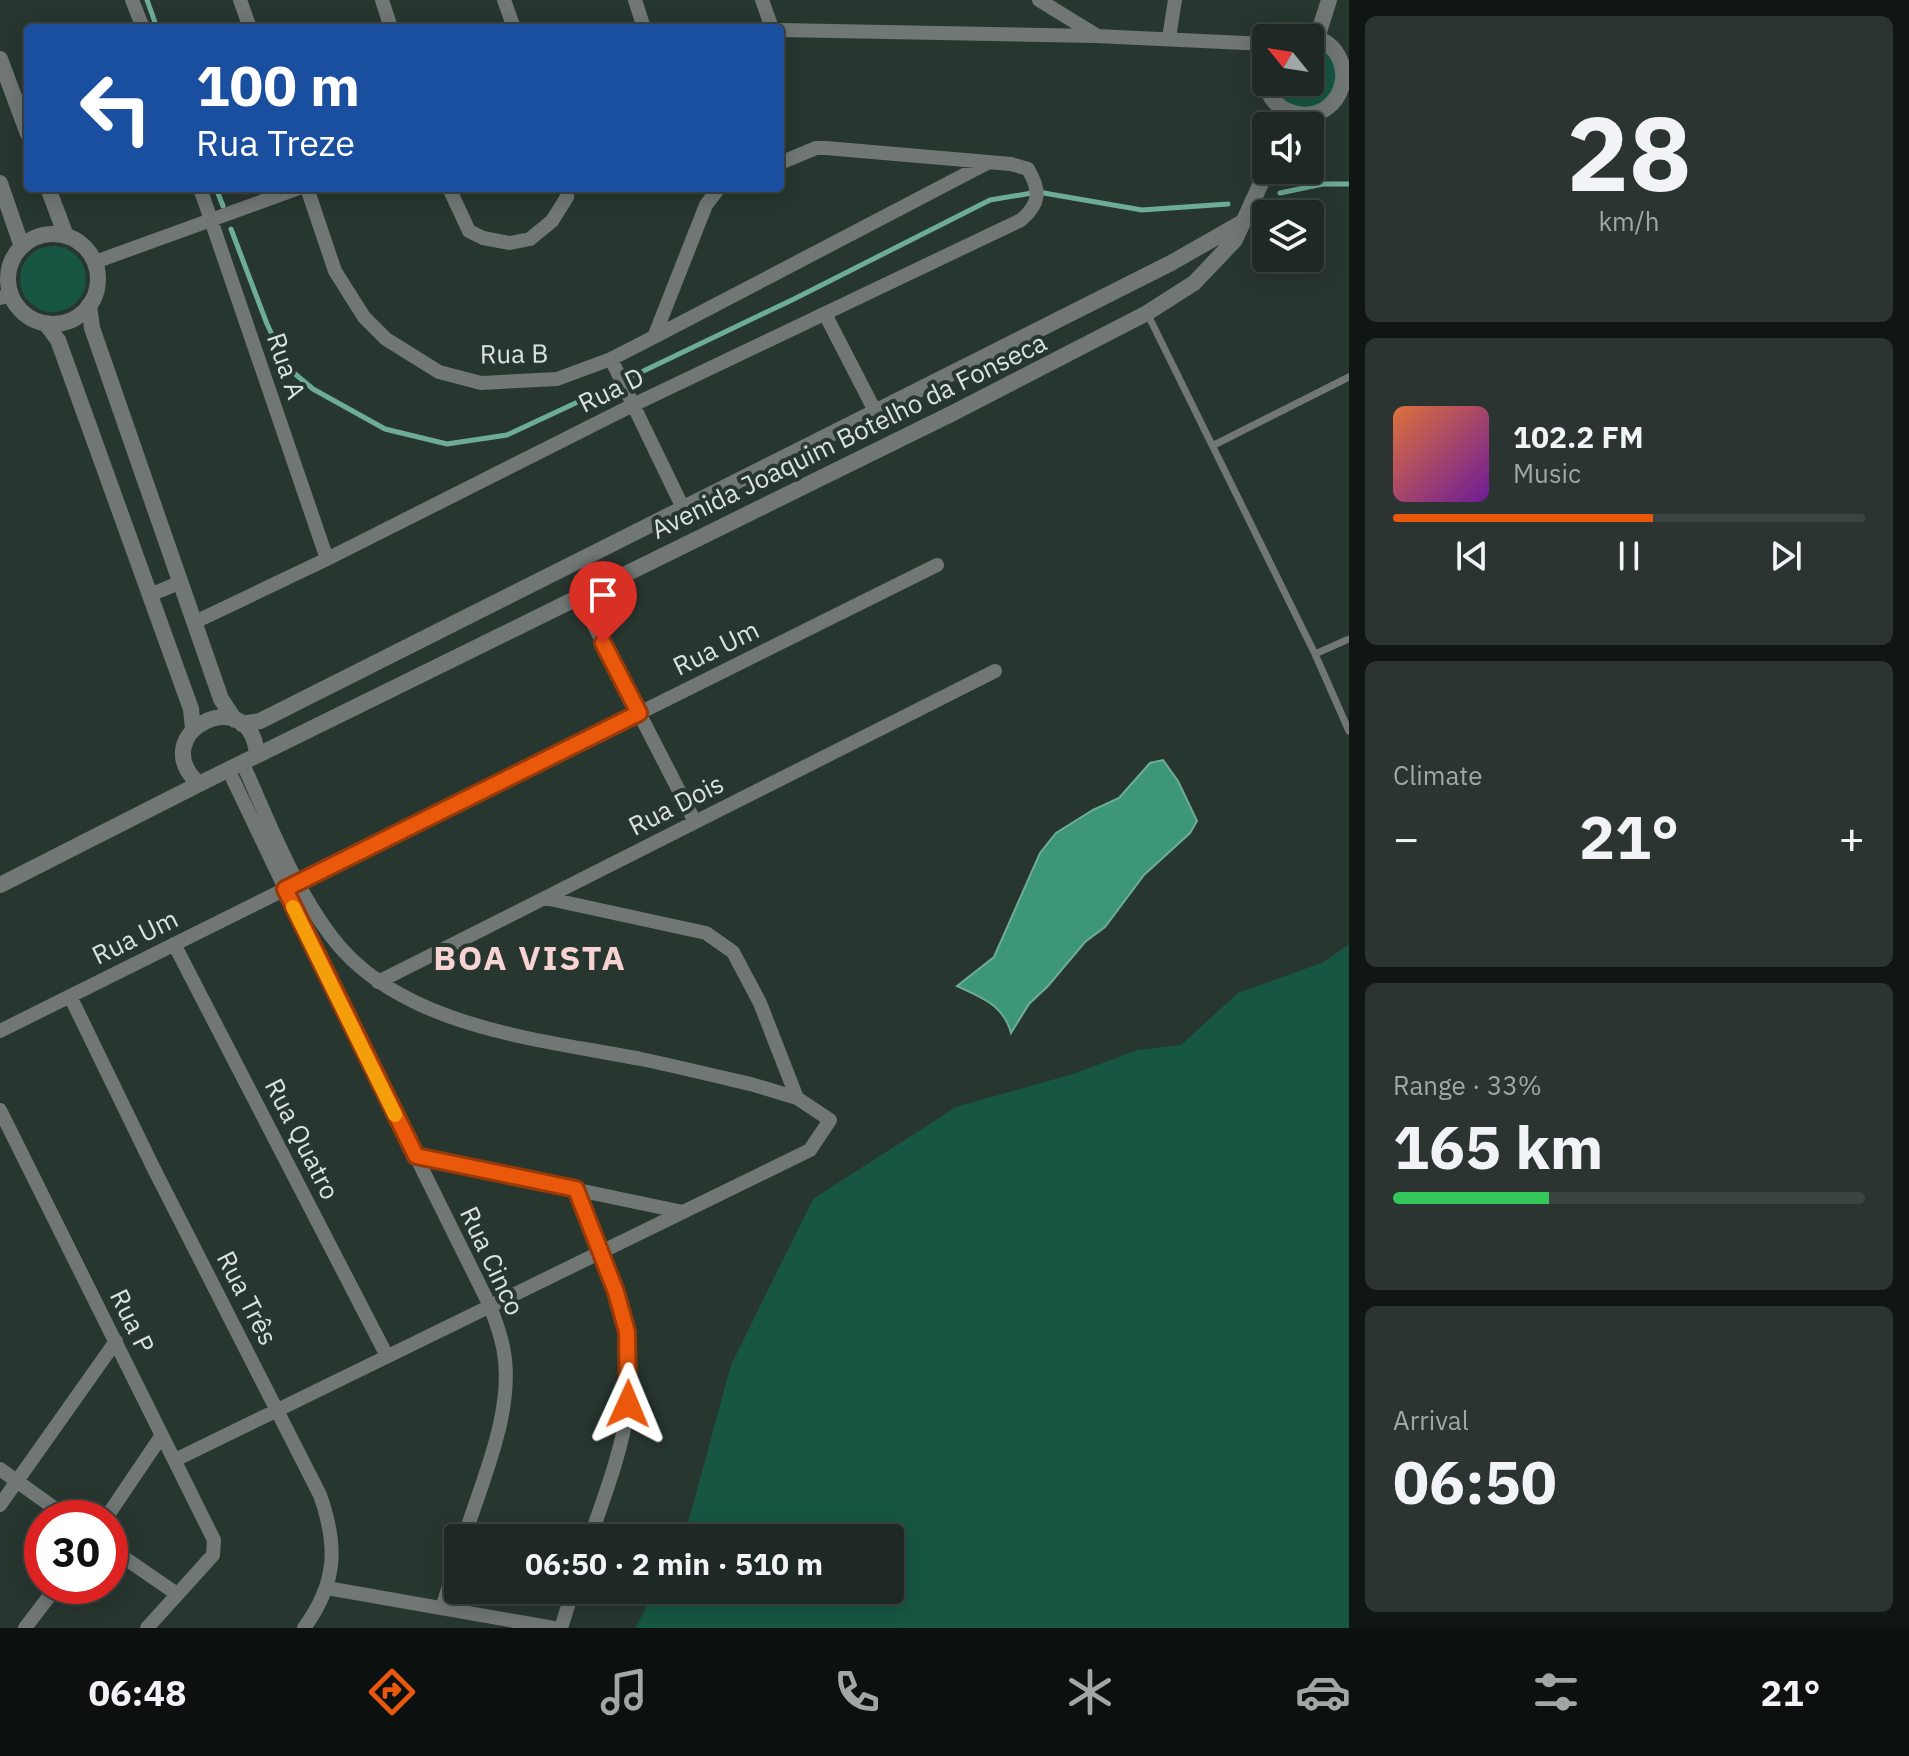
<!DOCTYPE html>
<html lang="en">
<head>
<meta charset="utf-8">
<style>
	:root { --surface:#1e2824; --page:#2b3431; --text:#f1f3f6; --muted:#a1a6a6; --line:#3c4441; --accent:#ea580c }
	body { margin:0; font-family:"IBM Plex Sans",sans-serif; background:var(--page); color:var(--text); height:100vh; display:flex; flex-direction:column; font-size:30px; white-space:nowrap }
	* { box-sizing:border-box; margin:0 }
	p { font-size:26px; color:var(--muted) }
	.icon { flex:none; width:44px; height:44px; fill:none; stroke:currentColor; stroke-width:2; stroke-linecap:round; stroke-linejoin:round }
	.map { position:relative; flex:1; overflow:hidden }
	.side { display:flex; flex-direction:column; gap:16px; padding:16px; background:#101614; width:560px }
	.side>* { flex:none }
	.banner { position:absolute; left:24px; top:24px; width:760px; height:168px; border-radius:8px; box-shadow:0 4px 20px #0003,0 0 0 2px var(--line); background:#1a4fa0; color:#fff; overflow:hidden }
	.needle { width:52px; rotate:300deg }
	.buttons { position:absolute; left:1252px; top:24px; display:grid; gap:16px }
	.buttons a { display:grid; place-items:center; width:72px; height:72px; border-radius:8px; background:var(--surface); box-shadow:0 4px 20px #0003,0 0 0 2px var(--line); font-size:40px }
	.speed { position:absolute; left:24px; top:1500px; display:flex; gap:16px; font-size:40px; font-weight:700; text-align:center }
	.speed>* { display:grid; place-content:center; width:104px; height:104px; border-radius:50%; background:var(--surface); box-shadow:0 4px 20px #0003,0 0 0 2px var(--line); line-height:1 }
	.speed .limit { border:12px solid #d22; background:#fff; color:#111 }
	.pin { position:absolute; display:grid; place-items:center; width:68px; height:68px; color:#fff; margin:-82px -34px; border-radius:50% 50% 50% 0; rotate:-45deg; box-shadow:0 0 8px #0007 }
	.pin .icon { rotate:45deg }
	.me { position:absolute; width:88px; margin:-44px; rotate:1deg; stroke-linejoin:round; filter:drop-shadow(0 0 6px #0008) }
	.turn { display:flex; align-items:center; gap:28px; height:168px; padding:0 40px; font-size:36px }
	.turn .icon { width:104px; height:104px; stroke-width:2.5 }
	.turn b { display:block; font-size:56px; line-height:68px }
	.big { font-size:60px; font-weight:800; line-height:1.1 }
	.side .widget { flex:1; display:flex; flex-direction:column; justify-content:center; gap:12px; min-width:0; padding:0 28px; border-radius:12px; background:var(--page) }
	.side .dial { align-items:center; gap:0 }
	.dial b { font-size:104px; line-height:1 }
	.song { display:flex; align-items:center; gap:24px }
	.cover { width:96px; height:96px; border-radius:12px; background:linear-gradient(135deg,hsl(20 70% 55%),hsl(280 70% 35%)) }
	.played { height:8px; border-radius:4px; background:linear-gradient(90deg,var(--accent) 55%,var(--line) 55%) }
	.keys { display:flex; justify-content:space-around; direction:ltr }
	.heat { display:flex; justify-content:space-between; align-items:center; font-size:44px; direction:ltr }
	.charge { height:12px; border-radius:6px; background:linear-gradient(90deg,#34c759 33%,var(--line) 0) }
	.trip { position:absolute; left:444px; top:1524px; width:460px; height:80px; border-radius:8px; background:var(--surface); box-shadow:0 4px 20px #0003,0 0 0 2px var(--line); font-weight:800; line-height:80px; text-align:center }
	.dock { display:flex; height:128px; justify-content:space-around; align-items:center; background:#0c100e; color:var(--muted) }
	.dock .icon { width:56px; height:56px }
	.dock .selected { color:var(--accent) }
	.dock b { font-size:36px; color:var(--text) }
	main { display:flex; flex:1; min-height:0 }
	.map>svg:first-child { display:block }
	.green { fill:#175643 }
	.water { fill:#3e9679; stroke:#6dad98; stroke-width:2 }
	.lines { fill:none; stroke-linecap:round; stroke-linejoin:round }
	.stream { stroke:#6dad98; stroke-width:5 }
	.service { stroke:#707774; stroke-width:7 }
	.minor { stroke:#707774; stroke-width:14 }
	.tertiary { stroke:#707774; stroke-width:16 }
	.route-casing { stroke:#983908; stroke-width:20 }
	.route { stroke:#ea580c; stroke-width:14 }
	.slow { stroke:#f59e0b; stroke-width:14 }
	.labels { text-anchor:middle; stroke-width:8; stroke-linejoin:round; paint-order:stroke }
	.street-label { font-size:26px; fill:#dbe3e0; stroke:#283630 }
	.district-label { font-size:34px; font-weight:bold; letter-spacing:2px; fill:#f7d3d3; stroke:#283630 }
</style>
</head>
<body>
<main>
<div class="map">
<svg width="1349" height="1628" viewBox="0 0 1349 1628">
	<rect width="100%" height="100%" fill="#283630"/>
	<path class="green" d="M1310 41 1323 45 1340 72 1326 102C1297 111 1287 109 1272 82H1310Z
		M20 279a33 33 0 1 1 66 0a33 33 0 1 1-66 0Z
		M1349 944V1628H635L656 1590H890V1538H684L731 1365 813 1199 956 1107 1073 1074 1138 1050 1181 1045 1238 993 1324 962Z"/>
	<path class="water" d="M1163 760 1178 781 1197 821 1190 833 1144 875 1105 927 1085 942 1048 986 1029 1004 1011 1033C1003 1004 982 998 957 986L994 957 1040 853 1056 833 1093 810 1119 798 1150 763Z"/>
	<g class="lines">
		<path class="stream" d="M147 0 157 28
			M216 188 223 206
			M1280 193 1323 184H1349
			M231 229 267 324 288 368 313 389 385 429 447 444 507 435 610 387
			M633 376 794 299 990 200 1038 192 1142 210 1228 204"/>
		<path class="service" d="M1148 315 1315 654 1349 731
			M1214 445 1349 377
			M1315 654 1349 639"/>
		<path class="minor" d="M132 0 143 28
			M240 0 250 28
			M382 0 391 28
			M504 0 514 28
			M635 0 644 28
			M762 0 772 28
			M1039 0 1096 35
			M780 30 1096 36 1266 44
			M1169 38 1175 0
			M200 188 327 559
			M307 188 335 271 364 317 386 339 439 372 481 383 557 379 611 359 654 337 706 205 719 188
			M449 188 469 231 483 238 510 243 530 239 552 221 567 197 566 188
			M95 262 299 188
			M0 298 11 295
			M825 314 875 411
			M654 337 989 162
			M611 359 683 508
			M150 595 181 582
			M579 596 695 822
			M195 622 327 559 633 405 1021 220C1040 204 1041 191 1028 169L1011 164 826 148H816L780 163
			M228 769 333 989 490 1306C495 1319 500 1333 503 1347 516 1408 482 1480 464 1538
			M545 898 706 933 733 952 760 1003 797 1098
			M174 944 387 1356
			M378 982 995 671
			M70 996 154 1169 320 1495C338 1546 337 1583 304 1628
			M0 1031 937 565
			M0 1110 214 1540 213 1555 147 1628
			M416 1156 683 1212
			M576 1189C604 1259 639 1330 628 1408 621 1453 605 1495 590 1538
			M175 1460 810 1150 830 1120 797 1098 754 1085C716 1076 679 1067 641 1059 537 1039 399 1027 331 936 292 884 269 821 242 762
			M0 1469 68 1518
			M0 1505 116 1341
			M106 1518 162 1435
			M110 1548 177 1594
			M327 1588 554 1628
			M442 1608 458 1558
			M25 1628 57 1586
			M561 1628 573 1590"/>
		<path class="tertiary" d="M1317 38 1329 0
			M0 59 28 134
			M1266 63C1254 122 1335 134 1343 80 1344 70 1341 59 1335 51 1323 36 1307 34 1290 38
			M0 183 22 247
			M48 188 66 236
			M8 279a45 45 0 1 1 90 0a45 45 0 1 1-90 0Z
			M89 305 92 328 221 699 235 720
			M46 324 58 340 191 709 193 729
			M242 724 260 721 1171 263 1243 222
			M199 784C143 733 251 679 257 755
			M0 885 199 784 951 414 1147 313 1194 283 1235 240 1267 170"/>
	</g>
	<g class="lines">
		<g class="route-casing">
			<path id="route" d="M603 643 639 713 285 889 416 1156 576 1189 616 1292 627 1332 628 1404"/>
		</g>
		<use href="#route" class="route"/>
		<path class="slow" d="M293 907 395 1115"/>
	</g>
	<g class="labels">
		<g class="street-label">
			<text transform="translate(514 354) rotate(-1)" y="9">Rua B</text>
			<text transform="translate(286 366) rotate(71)" y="9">Rua A</text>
			<text transform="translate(611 390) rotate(-26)" y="9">Rua D</text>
			<text transform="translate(849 436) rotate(-26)" y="9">Avenida Joaquim Botelho da Fonseca</text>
			<text transform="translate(716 648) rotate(-26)" y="9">Rua Um</text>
			<text transform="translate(676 805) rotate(-27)" y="9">Rua Dois</text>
			<text transform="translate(135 937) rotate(-26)" y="9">Rua Um</text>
			<text transform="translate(302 1139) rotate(63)" y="9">Rua Quatro</text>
			<text transform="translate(492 1261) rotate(65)" y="9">Rua Cinco</text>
			<text transform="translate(247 1298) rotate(63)" y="9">Rua Três</text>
			<text transform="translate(132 1321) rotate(64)" y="9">Rua P</text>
		</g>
		<g class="district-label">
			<text x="530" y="970">BOA VISTA</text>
		</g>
	</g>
</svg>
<div class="buttons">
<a><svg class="needle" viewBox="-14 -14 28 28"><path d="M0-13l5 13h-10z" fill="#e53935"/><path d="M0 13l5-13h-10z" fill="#a1a6a6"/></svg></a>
<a><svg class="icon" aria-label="sound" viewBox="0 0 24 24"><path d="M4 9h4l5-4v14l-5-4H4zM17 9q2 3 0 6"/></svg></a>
<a><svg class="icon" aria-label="layers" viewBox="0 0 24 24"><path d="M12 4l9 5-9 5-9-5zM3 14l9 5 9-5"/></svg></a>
</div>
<div class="speed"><div class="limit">30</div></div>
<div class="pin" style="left:603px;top:643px;background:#d93025"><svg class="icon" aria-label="arrive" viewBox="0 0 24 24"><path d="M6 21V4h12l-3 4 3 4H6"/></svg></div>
<svg class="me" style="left:628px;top:1404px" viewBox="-20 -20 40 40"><path d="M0-17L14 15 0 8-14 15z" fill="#ea580c" stroke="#fff" stroke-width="4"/></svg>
<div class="trip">06:50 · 2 min · 510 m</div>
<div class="banner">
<div class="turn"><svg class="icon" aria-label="left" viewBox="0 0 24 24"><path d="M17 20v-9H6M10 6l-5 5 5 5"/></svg><div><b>100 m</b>Rua Treze</div></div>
</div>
</div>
<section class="side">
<div class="widget dial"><b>28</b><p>km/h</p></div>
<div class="widget">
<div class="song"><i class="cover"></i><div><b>102.2 FM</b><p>Music</p></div></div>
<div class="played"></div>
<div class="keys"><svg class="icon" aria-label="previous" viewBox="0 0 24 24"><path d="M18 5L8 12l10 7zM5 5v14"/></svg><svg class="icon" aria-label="pause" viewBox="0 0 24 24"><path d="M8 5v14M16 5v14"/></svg><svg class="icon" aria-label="next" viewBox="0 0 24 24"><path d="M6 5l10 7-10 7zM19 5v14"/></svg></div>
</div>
<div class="widget"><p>Climate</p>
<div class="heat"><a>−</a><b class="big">21°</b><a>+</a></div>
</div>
<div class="widget"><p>Range · 33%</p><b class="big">165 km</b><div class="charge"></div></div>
<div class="widget"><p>Arrival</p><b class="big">06:50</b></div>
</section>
</main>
<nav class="dock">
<b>06:48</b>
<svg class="icon selected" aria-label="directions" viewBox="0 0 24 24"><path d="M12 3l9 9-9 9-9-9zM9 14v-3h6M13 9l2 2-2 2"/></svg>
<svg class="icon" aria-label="music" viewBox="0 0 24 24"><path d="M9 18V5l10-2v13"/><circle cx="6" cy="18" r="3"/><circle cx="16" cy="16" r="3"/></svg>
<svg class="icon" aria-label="phone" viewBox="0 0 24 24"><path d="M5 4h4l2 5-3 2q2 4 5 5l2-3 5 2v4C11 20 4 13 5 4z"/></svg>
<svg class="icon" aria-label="climate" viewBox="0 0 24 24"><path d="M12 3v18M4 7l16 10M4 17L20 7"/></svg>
<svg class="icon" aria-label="car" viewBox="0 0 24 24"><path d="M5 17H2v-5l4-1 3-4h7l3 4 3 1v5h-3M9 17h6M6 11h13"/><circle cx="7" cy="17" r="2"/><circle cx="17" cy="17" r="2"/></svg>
<svg class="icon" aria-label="filters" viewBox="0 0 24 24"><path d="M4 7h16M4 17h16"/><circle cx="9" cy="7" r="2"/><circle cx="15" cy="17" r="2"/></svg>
<b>21°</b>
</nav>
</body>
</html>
